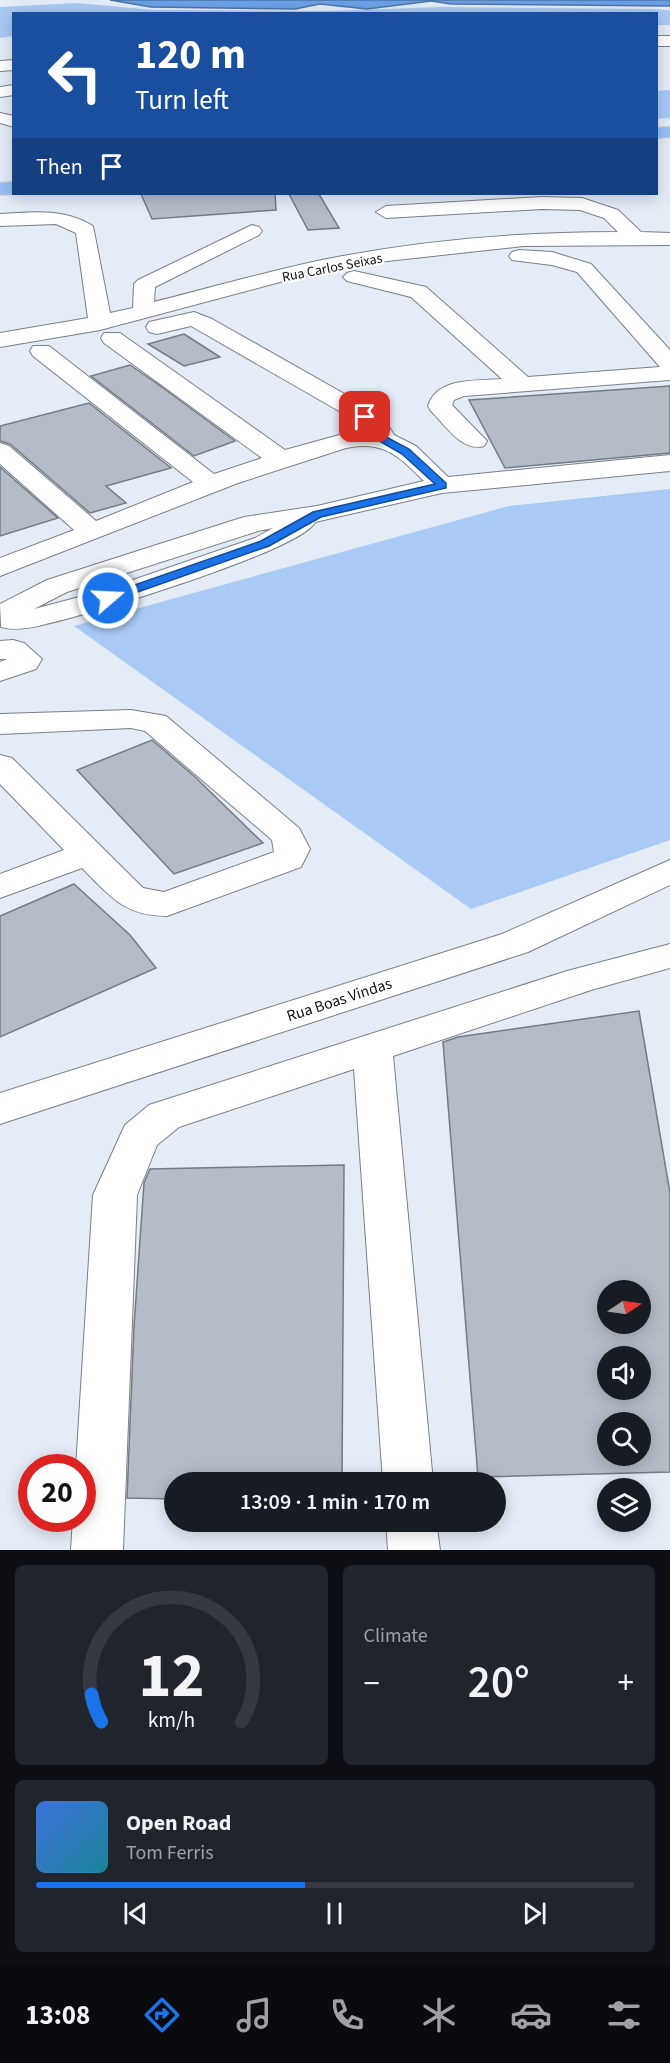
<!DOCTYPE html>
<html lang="en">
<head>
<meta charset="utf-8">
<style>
	:root { --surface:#171b24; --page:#20242c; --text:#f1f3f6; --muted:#9ea1a6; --line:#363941; --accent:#1a73e8 }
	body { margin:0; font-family:"Source Sans 3",sans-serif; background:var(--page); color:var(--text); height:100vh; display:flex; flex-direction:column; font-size:22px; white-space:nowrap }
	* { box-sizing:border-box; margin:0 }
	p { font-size:20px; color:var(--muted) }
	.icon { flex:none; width:33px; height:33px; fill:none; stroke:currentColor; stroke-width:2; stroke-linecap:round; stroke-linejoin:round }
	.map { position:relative; height:1550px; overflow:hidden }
	.side { display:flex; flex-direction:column; gap:15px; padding:15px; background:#0d0f14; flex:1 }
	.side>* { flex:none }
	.top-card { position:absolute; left:12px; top:12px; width:646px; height:183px; border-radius:0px; box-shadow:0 3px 15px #0003; background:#1a4fa0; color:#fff; overflow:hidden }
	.needle { width:39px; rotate:77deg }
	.controls { position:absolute; left:597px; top:1280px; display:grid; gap:12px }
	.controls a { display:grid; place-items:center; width:54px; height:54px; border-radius:50%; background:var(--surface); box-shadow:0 3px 15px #0003; font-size:30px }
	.speed { position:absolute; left:18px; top:1454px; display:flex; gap:12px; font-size:30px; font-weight:700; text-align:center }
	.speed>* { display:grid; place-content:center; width:78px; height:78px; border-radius:50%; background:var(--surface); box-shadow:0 3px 15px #0003; line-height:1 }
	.speed .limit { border:9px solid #d22; background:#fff; color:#111 }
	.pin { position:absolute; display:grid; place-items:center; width:51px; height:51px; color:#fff; margin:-26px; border-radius:12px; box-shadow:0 3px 9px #0006 }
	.me { position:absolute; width:66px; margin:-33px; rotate:71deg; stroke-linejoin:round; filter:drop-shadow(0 0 4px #0008) }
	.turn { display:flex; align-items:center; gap:21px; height:126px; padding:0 24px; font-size:27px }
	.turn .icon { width:78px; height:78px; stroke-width:2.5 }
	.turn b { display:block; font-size:42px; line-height:51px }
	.then { display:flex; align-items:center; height:57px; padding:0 24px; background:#0003; gap:12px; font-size:22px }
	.big { font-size:45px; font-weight:600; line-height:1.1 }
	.side .widget { flex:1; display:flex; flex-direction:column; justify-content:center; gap:9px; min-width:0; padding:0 21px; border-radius:9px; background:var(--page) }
	.side .dial { align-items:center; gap:0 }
	.dial svg { height:156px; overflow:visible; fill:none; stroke:var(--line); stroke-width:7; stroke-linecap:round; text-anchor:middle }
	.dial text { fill:var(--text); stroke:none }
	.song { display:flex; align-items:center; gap:18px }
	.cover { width:72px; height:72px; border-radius:9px; background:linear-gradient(135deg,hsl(220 70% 55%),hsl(190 70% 35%)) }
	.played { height:6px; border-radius:3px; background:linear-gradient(90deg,var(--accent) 45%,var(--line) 45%) }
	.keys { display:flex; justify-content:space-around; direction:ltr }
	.heat { display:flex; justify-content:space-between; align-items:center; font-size:33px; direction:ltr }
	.side .tiles { flex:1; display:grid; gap:15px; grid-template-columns:1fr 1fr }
	.widget:last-child { grid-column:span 2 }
	.trip { position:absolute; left:164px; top:1472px; width:342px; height:60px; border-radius:30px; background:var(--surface); box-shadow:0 3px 15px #0003; font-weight:600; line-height:60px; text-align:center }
	.tabs { display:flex; height:96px; justify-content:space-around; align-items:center; background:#090b0e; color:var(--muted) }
	.tabs .icon { width:42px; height:42px }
	.tabs .on { color:var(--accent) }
	.tabs b { font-size:27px; color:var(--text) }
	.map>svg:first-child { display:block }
	.green { fill:#a9caf5 }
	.water { fill:#69a0e7; stroke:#4e76a9; stroke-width:1.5 }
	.building { fill:#b3bcc7; stroke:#737b85; stroke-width:1.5; fill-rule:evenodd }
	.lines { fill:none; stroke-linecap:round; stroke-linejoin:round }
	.minor-casing { stroke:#78808a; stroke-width:2 }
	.highway-casing { stroke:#cacbcc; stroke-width:2 }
	.minor { fill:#fff; fill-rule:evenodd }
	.highway { fill:#98c0f5; fill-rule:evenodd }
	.route { fill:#1a73e8; stroke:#114b97; stroke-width:1.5 }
	.labels { text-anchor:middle; stroke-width:4.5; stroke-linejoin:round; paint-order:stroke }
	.far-street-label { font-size:14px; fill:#101317; stroke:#fff }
	.street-label { font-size:16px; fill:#101317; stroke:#fff }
</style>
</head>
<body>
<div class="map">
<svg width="670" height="1550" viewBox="0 0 670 1550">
	<rect width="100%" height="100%" fill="#e3ecf7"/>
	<path class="green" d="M77 3 153 10 326 11 442 7 652 9 670 10V25H657V14H14L13 36 0 38V7Z
		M670 90V118L657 119V91Z
		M670 489V840L471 909 74 626 509 506Z"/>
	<path class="water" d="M110 0H670V6L451 4 431 1 367 9 320 4 295 9 151 7Z"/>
	<path class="building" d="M141 194H275L276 210 152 219Z
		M289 194H319L339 228 308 230Z
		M184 334 220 357 184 366 148 344Z
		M130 365 159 385 235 441 194 456 91 376Z
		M670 386V453L505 468 469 400Z
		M89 403 171 468 106 486 126 503 90 513 10 444 0 441V426Z
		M0 467 58 518 0 536Z
		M152 740 194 776 263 843 174 874 77 770Z
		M74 884 130 935 156 968 0 1037V916Z
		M639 1011 670 1193V1472L478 1477 443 1042 458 1037ZM608 1290H640V1323H608ZM608 1356H640V1389H608ZM608 1422H640V1455H608Z
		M344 1165 342 1482H174V1499L127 1498 134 1326 144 1183 150 1169Z"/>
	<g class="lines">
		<g class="minor-casing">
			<path id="minor" d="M657 36H670V46H657Z
				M14 60V70L0 71V61Z
				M14 85V95L0 97V87Z
				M0 113 14 116V127L0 123Z
				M542 197 582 198 618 210 641 232 670 233V245L524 246 378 262 284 281 100 330 0 347V333L88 318 76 233 56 224 0 226V214C33 212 64 208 93 226L110 313 133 308 134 284 138 280 252 225 259 227 262 231 259 235 155 287 154 302C213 287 272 270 332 258 426 240 522 232 618 232L604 218 580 210 542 209 386 218 376 212 386 206Z
				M519 250 552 252 591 264 670 350V380L464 396 454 400 452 405 487 441 484 446C462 452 446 426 431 411L428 406C437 377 476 381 502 379L411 297 347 281 343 277 347 273 354 271 426 287 528 377 660 367 577 272 552 265 512 260 509 256 512 252Z
				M194 312 212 319 364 405 384 419 394 435 416 446 448 477 670 455V471L442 493 315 522C303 550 85 616 46 624 31 628 15 631 1 627L0 604 47 580 244 517 317 506 424 481C399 456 383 440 346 448L238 483 0 576V558L74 530 0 464V443L9 446 96 521 193 482 33 356 30 351 33 346H49L214 474 262 458 104 343 101 338 104 333H120L285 450 343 434 367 430 346 415 191 326 157 334 149 332 146 327 149 322ZM273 528 255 538 98 592 34 609 67 592 258 531Z
				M13 640 24 643 42 659 36 669 0 681V662L7 659H0V641Z
				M131 710 166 716 299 828 310 849 301 867 167 916C124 916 110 896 82 868L0 898V874L64 850 0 784V755L12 758 143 888 164 892 274 852 272 840 145 731 131 728 0 734V714Z
				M670 860V885L528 952 0 1124V1093L502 934Z
				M670 944V968L591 990 393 1056 433 1482H383L354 1069 179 1127 157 1145 137 1195 123 1550H71L73 1518H82V1467H76L93 1195 125 1125 149 1105 567 971Z
				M386 1521H436L440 1550H388Z"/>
		</g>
		<g class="highway-casing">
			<path id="highway" d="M670 127V137L657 138V128Z
				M14 182 15 194 0 195V183Z"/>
		</g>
		<use href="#minor" class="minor"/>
		<use href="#highway" class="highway"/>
	</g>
	<path class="route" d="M365 414 378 422 388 438 409 449 446 483V488L321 517 269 546 112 601H103V596L261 541 313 512 435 484 402 454 381 442 371 426 360 417Z"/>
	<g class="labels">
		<g class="far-street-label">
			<text transform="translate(332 267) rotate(-11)" y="5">Rua Carlos Seixas</text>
		</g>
		<g class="street-label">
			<text transform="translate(339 999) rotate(-18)" y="6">Rua Boas Vindas</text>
		</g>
	</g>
</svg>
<div class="controls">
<a><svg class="needle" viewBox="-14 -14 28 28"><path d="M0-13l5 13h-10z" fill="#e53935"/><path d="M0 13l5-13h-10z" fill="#9ea1a6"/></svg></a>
<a><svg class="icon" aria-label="sound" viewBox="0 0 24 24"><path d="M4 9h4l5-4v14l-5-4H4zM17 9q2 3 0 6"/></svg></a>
<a><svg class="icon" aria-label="search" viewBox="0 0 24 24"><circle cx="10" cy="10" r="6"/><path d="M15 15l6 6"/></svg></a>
<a><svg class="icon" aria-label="layers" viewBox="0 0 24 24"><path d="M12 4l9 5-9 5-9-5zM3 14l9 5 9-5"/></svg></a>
</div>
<div class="speed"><div class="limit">20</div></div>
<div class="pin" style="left:365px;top:417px;background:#d93025"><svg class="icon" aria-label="arrive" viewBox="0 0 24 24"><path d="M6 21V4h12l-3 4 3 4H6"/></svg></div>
<svg class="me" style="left:108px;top:598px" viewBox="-20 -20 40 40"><circle r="17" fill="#1a73e8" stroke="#fff" stroke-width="3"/><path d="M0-11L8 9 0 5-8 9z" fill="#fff"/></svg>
<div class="trip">13:09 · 1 min · 170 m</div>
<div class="top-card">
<div class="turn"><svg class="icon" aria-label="left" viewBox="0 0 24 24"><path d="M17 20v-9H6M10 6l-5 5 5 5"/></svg><div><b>120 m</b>Turn left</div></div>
<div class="then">Then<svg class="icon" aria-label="arrive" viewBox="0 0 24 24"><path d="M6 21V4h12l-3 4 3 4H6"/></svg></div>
</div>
</div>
<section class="side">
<div class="tiles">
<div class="widget dial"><svg viewBox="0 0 100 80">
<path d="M14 69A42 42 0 1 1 86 69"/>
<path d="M14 69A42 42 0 0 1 9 55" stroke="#1a73e8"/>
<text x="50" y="56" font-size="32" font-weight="700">12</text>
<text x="50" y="72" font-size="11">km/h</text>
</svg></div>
<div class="widget"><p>Climate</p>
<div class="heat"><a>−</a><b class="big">20°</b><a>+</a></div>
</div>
<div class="widget">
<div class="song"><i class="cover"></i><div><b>Open Road</b><p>Tom Ferris</p></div></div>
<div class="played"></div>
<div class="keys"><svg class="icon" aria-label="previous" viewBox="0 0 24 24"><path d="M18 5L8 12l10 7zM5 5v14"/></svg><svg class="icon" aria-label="pause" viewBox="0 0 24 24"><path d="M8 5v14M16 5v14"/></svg><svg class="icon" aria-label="next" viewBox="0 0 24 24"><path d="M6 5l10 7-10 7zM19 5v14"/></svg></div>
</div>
</div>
</section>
<nav class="tabs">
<b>13:08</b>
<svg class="icon on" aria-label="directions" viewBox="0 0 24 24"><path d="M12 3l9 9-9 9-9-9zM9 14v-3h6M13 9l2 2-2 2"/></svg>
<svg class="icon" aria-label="music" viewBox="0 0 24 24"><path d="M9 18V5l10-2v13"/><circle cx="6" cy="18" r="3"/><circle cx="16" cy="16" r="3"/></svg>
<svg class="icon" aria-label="phone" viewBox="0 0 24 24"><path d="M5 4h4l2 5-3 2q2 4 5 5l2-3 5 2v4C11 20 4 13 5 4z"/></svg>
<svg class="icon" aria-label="climate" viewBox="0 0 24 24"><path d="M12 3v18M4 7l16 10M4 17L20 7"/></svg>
<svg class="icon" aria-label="car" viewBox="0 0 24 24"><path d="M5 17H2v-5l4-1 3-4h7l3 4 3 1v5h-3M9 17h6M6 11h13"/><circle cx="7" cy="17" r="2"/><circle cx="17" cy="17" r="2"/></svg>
<svg class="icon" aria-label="filters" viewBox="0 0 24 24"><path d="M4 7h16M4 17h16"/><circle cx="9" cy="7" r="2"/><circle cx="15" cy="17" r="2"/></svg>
</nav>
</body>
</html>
